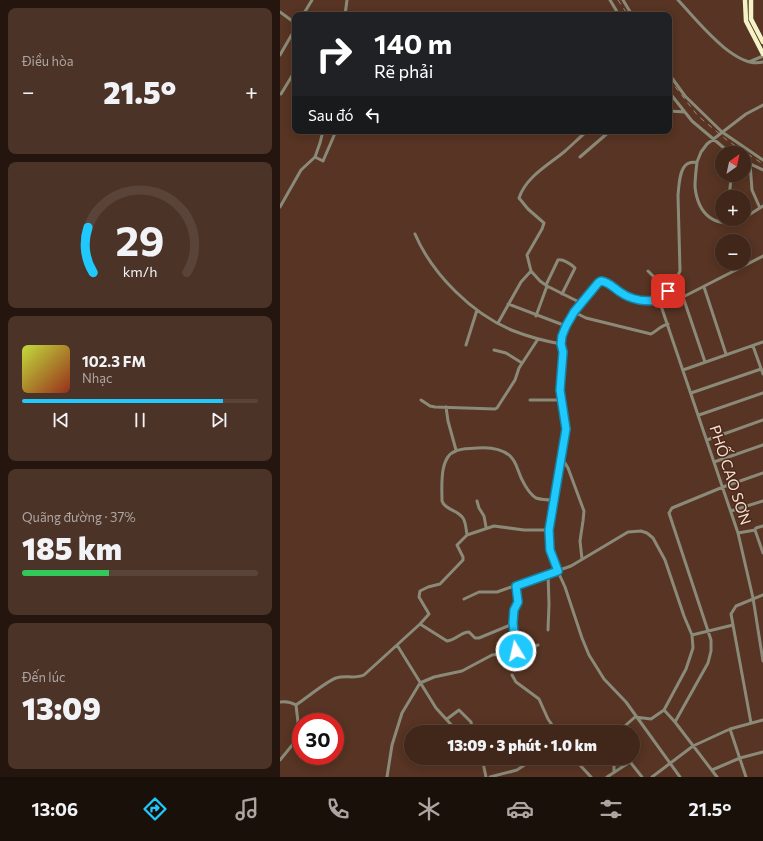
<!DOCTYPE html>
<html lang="vi">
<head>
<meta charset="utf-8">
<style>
	:root { --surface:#41271a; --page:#4c3327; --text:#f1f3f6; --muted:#aea5a2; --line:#5a4439; --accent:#20c9fd }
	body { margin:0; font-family:Commissioner,sans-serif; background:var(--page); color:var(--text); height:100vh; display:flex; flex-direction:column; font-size:15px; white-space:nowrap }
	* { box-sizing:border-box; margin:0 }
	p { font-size:13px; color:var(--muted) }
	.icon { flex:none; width:22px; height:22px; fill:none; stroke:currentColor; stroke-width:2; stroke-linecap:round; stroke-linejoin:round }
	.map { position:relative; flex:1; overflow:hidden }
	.side { display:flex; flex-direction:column; gap:8px; padding:8px; background:#24150e; width:280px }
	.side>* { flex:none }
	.hud { position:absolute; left:12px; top:12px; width:380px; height:122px; border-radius:8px; box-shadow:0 2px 10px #0003,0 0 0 1px var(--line); background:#202124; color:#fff; overflow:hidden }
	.needle { width:26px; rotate:33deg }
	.buttons { position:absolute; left:435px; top:146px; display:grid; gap:8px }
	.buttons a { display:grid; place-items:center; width:36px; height:36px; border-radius:50%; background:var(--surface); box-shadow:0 2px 10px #0003,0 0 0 1px var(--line); font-size:20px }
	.speed { position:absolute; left:12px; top:713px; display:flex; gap:8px; font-size:20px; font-weight:700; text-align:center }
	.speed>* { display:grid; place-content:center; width:52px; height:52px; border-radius:50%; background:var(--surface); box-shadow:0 2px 10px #0003,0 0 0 1px var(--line); line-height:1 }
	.speed .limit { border:6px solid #d22; background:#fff; color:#111 }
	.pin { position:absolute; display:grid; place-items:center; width:34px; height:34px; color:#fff; margin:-17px; border-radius:8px; box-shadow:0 2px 6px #0006 }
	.me { position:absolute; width:44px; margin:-22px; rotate:351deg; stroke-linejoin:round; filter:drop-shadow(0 0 3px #0008) }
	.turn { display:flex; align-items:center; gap:14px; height:84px; padding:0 16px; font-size:18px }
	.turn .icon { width:52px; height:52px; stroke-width:2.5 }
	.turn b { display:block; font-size:28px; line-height:34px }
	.then { display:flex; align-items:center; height:38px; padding:0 16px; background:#0003; gap:8px; font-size:15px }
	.big { font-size:30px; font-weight:800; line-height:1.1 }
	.side .widget { flex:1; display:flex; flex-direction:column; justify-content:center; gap:6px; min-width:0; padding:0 14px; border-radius:8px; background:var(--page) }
	.side .dial { align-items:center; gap:0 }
	.dial svg { height:104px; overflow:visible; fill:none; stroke:var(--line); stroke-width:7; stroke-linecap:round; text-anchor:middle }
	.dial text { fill:var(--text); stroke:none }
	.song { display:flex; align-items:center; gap:12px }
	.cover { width:48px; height:48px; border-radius:6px; background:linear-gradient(135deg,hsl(70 70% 55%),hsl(10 70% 35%)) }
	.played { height:4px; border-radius:2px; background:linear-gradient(90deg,var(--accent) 85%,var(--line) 85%) }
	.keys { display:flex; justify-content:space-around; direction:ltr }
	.heat { display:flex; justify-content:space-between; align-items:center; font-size:22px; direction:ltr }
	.charge { height:6px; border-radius:3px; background:linear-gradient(90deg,#34c759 37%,var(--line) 0) }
	.trip { position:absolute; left:124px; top:725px; width:236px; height:40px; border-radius:20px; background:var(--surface); box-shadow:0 2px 10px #0003,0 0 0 1px var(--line); font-weight:800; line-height:40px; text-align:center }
	.dock { display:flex; height:64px; justify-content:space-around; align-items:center; background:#1a100a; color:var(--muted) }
	.dock .icon { width:28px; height:28px }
	.dock .on { color:var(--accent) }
	.dock b { font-size:18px; color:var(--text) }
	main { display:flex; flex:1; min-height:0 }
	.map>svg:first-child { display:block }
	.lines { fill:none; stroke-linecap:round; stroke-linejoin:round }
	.minor { stroke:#8b8a78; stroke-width:3 }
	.highway { stroke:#f4f3c6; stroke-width:4.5 }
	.rail { stroke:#a38677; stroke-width:1; stroke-dasharray:5 5; stroke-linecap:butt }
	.route-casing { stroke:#1583a4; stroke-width:10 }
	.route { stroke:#20c9fd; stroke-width:7 }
	.labels { text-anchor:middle; stroke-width:3; stroke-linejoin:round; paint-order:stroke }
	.street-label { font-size:15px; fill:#f5ded3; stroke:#4c2919 }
</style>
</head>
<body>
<main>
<section class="side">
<div class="widget"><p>Điều hòa</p>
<div class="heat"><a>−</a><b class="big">21.5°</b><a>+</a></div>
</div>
<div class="widget dial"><svg viewBox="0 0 100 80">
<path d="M14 69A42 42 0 1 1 86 69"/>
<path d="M14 69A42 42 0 0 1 10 34" stroke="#20c9fd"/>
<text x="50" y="56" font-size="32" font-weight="700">29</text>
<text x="50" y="72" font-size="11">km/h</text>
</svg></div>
<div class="widget">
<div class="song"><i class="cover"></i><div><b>102.3 FM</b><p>Nhạc</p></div></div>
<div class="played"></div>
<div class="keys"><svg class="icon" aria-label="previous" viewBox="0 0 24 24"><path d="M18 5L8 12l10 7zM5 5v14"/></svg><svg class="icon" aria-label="pause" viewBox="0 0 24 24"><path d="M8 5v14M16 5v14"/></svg><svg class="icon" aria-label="next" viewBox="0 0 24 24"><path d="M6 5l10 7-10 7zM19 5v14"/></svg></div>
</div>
<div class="widget"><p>Quãng đường · 37%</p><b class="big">185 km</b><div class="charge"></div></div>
<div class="widget"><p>Đến lúc</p><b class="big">13:09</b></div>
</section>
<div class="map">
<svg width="483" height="777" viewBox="0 0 483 777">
	<rect width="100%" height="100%" fill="#573423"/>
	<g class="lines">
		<path class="minor" d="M330 0 339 15
			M343 0 352 15
			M398 0C416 19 455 70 483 62
			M0 12 15 23
			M23 15 32 0
			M65 15 67 0
			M0 55 15 29
			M469 62 483 56
			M389 74 405 96 442 132 483 160
			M389 92 412 121 450 153
			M1 94 15 71
			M389 111 405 112
			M35 157 43 161 56 131
			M300 157 330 131
			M464 161 483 170
			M417 162C416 170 415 178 415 187 418 214 435 230 462 219
			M470 163 472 190 480 208
			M449 197 451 179
			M0 207 21 170 35 157 40 143 43 131
			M464 218 483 206
			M135 234C152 274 193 315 234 331 249 337 265 341 281 344
			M483 256 403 297 379 300 458 533 473 598 483 661
			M368 271 388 291
			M266 285 278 260C283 259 291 264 295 268L282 294
			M424 287 446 354
			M403 297 425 362
			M301 303 267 286 260 281 251 271 247 255 262 229 264 223 248 209 239 198C246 177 268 165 284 152 292 145 299 138 307 131
			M228 304 286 326
			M294 312 306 318 371 334C377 331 380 326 388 324
			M256 316 267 286
			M218 323 241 282 251 271
			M186 345 197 310
			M473 346 483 374
			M214 350 226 353 242 363
			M403 370 483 342
			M411 393 481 369
			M141 400 150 406 155 407 215 409 217 408 235 380 239 368 258 339
			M250 400H281
			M166 407 168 421 176 450
			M419 415 483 393
			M427 440 483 420
			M282 458 288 468 304 511 303 521 300 541 302 559
			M434 462 483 445
			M197 501 199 508 204 516 206 527
			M451 511 483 501
			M475 530 483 553
			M458 533 475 530 476 528 483 526
			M187 535C186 529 186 523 183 518 178 510 165 510 162 501 162 487 159 456 176 451 182 448 190 449 197 448 208 447 220 448 229 455 234 459 236 464 238 470 241 479 248 493 256 498 262 500 269 500 274 500
			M268 574 269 604 268 630
			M236 585 238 602 235 610 233 623 236 651
			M184 599 199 592H217L291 566 348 532 361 531 367 533 373 538 385 560 404 616 412 635 413 648 406 669 384 710 371 719 355 717
			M140 624 167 641C176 640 181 632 189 632L195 638H199L233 624
			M412 635 453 625
			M117 645 156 708 176 730
			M232 675 236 682 259 699 268 719 277 732
			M0 702C6 701 11 702 16 705L19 731 18 738 0 760
			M16 705C25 699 47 681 56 678 65 675 75 679 84 675L140 624 149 614 139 597 140 591 148 587 160 584 183 560V557L177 545 187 535 214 526 244 530H269
			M384 710 395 722 437 777
			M167 719 179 710 191 722 193 732
			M395 722 428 663 431 651V640L389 513 392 508 443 487 483 473
			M471 723 451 614 456 606 483 595
			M450 729 466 777
			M338 732 355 717
			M202 758 206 777
			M288 758 299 764 311 777
			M347 758 362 777
			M432 770 460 758 483 752
			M334 772V758
			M107 777 112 745 122 713 140 683 154 677 182 671 212 655 231 653 258 645
			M210 777 237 770 255 758
			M327 777 350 762
			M372 777 413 746 450 729 483 720
			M400 777 346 702 324 679 309 655 302 638 285 587 275 565 270 550 269 530 286 429 280 390 282 336 286 326 294 312 318 283 325 281C331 284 336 289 341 293 352 300 366 302 379 300 387 291 396 282 400 271L398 195C399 187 399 169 407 164 410 162 414 162 417 162L421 152 427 144 466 114 483 105"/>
		<path class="highway" d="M465 0 466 21 483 54
			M471 0V19L483 42"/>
		<path class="rail" d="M338 0 348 15
			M389 79 418 116 448 141 483 164"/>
	</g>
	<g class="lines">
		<g class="route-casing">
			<path id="route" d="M236 651 233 623 234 610 238 602 236 586 278 571 270 550 269 530 286 429 280 390 283 352 281 344 282 336 286 326 294 312 318 283 321 281C329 282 334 288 340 292 351 300 366 302 379 300L388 291"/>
		</g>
		<use href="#route" class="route"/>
	</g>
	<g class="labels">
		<g class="street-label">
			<text transform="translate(450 475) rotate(72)" y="5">PHỐ CAO SƠN</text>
		</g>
	</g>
</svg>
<div class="buttons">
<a><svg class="needle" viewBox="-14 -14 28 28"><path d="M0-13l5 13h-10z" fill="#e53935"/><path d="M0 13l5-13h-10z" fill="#aea5a2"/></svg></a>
<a>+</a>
<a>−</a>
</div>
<div class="speed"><div class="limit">30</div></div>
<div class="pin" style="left:388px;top:291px;background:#d93025"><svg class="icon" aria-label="arrive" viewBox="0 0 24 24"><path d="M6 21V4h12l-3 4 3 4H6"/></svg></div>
<svg class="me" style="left:236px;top:651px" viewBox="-20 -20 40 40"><circle r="17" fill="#20c9fd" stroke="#fff" stroke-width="3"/><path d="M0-11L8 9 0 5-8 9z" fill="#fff"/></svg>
<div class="trip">13:09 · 3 phút · 1.0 km</div>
<div class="hud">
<div class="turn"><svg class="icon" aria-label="right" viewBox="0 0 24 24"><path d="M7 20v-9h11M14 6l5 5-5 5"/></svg><div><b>140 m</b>Rẽ phải</div></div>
<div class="then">Sau đó<svg class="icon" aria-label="left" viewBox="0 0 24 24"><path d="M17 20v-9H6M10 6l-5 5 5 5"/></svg></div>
</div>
</div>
</main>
<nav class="dock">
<b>13:06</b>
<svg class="icon on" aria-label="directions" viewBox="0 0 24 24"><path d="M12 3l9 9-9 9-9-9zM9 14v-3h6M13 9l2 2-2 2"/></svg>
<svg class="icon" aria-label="music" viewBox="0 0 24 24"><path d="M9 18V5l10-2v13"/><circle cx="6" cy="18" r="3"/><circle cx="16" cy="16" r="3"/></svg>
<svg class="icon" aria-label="phone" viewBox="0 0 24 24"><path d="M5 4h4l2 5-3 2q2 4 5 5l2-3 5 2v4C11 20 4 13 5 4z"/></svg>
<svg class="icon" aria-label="climate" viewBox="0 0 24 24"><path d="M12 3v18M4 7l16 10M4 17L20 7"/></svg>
<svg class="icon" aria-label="car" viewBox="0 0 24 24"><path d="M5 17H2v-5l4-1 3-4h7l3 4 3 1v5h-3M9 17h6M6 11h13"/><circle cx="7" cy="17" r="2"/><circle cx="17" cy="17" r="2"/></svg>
<svg class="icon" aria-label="filters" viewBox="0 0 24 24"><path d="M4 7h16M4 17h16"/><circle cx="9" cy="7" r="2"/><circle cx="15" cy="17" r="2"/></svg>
<b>21.5°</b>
</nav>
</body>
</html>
